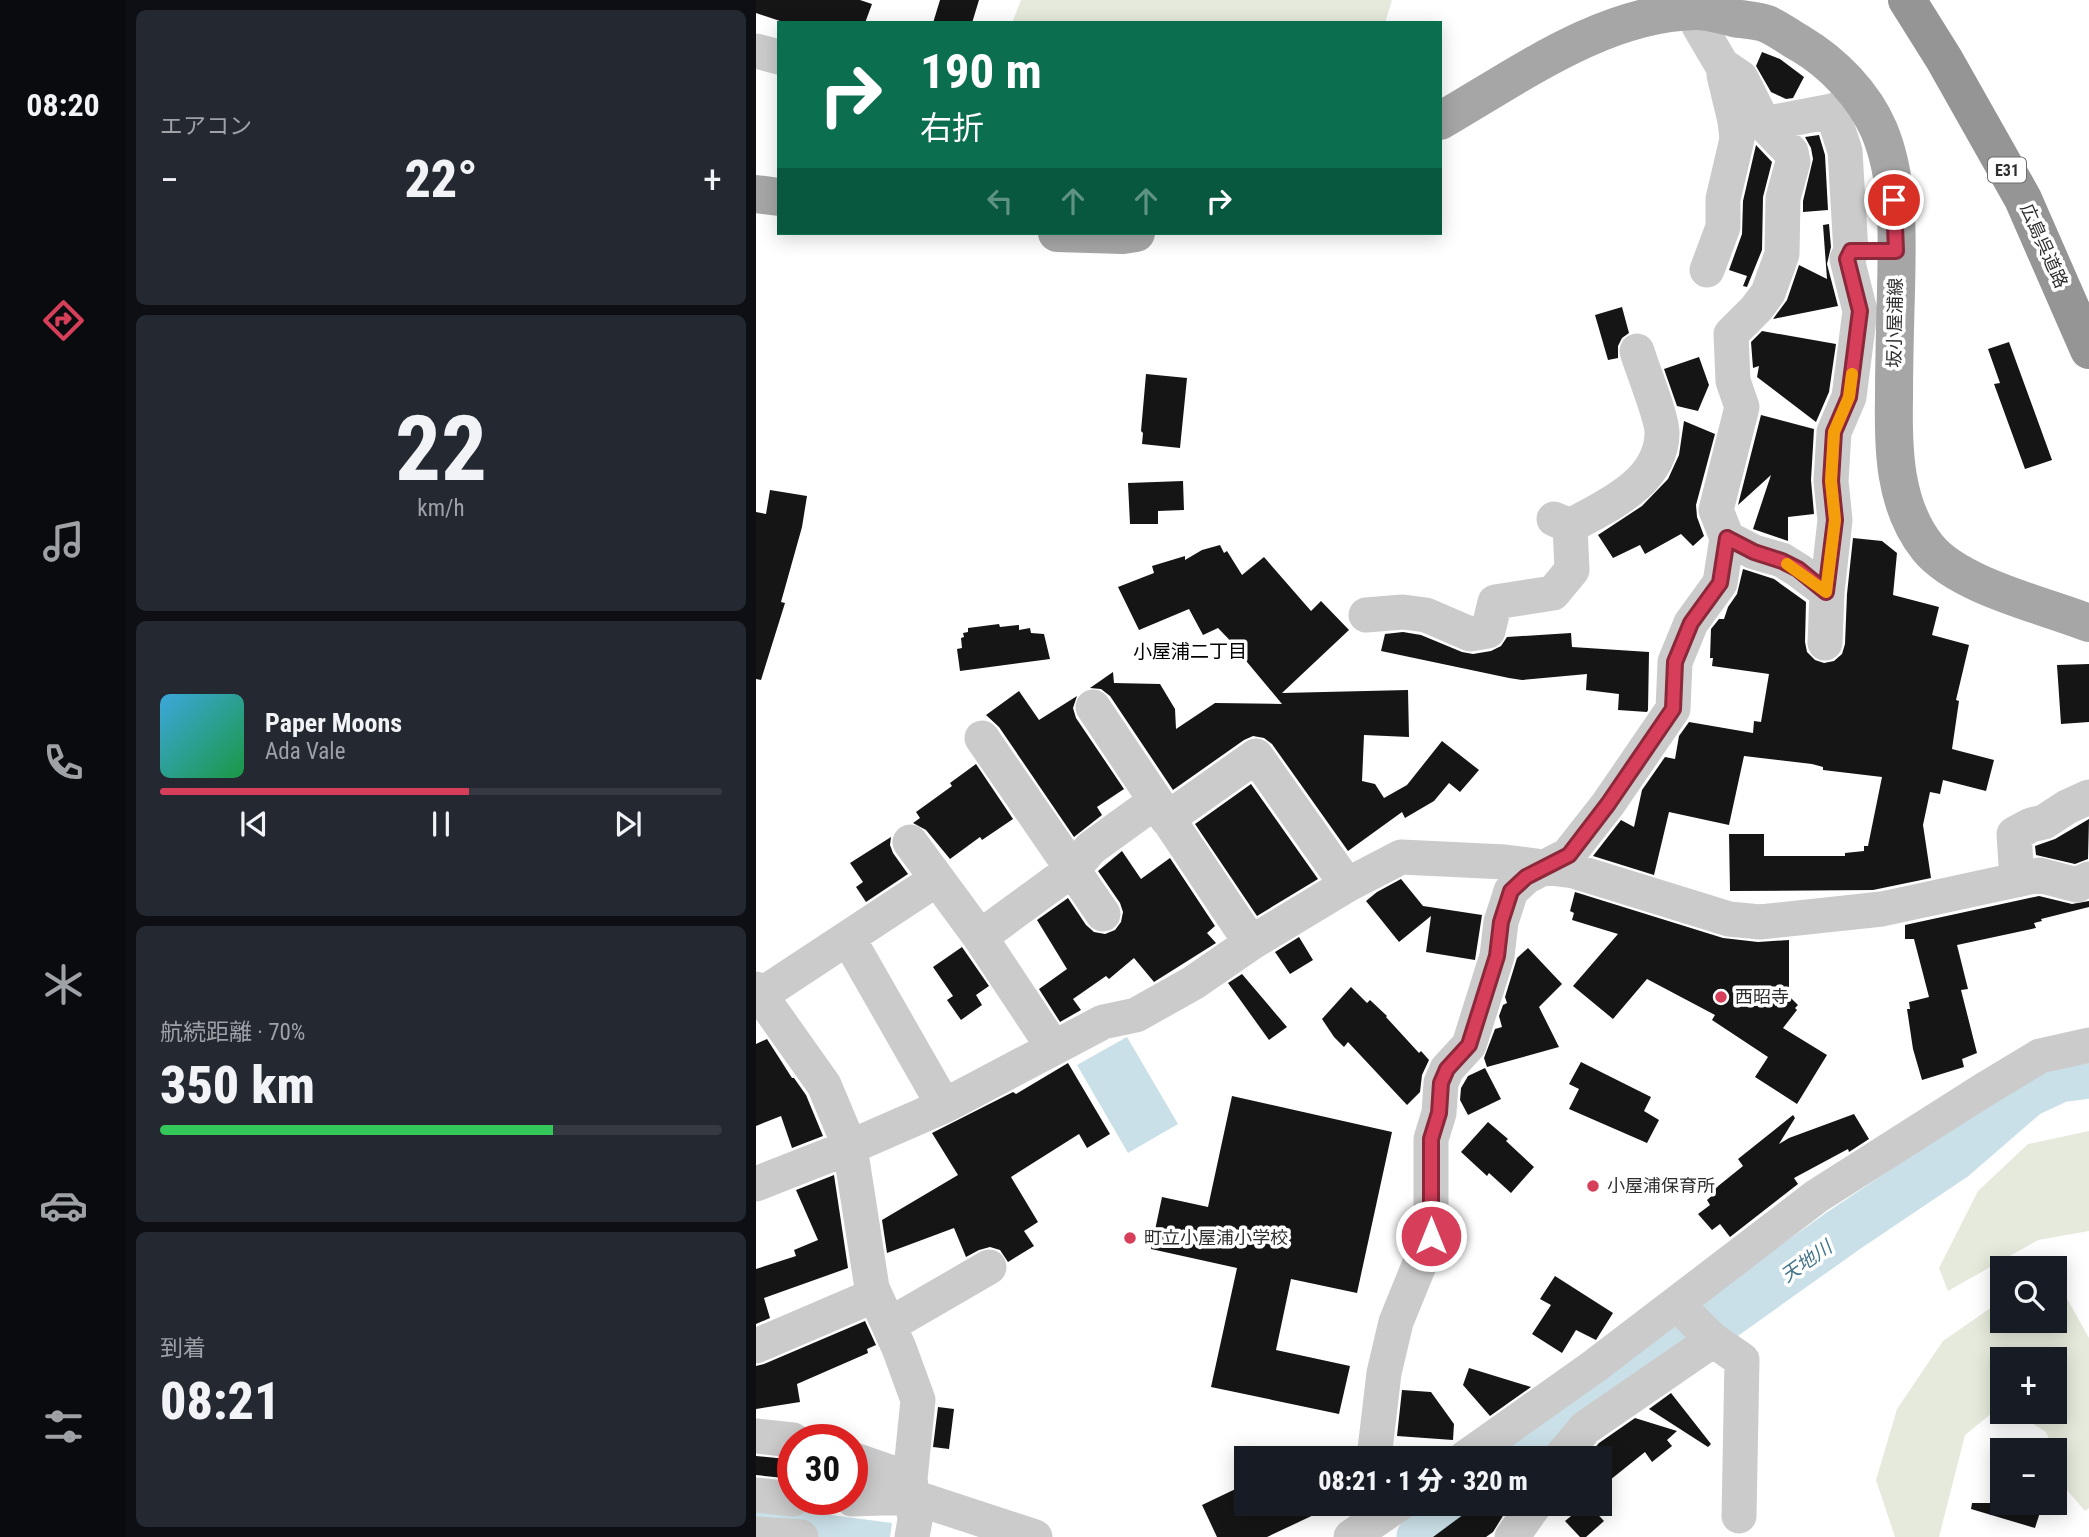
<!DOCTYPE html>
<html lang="ja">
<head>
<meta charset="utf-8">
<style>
	:root { --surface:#171b24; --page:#242831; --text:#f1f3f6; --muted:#9ea1a6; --line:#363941; --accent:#d63e5a }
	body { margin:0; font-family:"Roboto Condensed","Noto Sans JP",sans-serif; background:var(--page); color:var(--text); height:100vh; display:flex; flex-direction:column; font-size:26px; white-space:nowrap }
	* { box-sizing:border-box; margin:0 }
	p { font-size:23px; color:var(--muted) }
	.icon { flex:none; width:38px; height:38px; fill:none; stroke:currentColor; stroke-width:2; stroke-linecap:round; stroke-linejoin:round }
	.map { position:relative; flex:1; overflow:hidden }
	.drawer { display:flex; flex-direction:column; gap:10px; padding:10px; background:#0d0f14; width:630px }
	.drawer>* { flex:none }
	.hud { position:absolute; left:21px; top:21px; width:665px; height:214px; border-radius:0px; box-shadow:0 4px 18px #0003; background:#0b6e4f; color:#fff; overflow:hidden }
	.fabs { position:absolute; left:1234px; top:1256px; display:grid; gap:14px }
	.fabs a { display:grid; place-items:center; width:77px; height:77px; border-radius:0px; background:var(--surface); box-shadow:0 4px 18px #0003; font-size:35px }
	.speed { position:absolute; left:21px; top:1424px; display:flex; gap:14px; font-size:35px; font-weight:700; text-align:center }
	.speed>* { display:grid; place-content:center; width:91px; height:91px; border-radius:50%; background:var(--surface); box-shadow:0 4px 18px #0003; line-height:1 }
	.speed .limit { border:10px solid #d22; background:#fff; color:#111 }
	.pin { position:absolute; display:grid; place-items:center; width:60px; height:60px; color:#fff; margin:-30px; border:4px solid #fff; border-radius:50%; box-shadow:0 2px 7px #0007 }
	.me { position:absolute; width:77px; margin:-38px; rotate:0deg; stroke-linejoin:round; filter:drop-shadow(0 0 5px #0008) }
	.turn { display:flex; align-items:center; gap:24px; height:147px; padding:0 28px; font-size:32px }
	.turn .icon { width:91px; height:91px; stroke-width:2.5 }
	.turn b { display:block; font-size:49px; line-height:60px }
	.lanes { display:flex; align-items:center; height:66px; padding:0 28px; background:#0003; justify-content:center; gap:35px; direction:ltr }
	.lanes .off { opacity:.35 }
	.big { font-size:52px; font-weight:800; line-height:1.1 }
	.drawer .card { flex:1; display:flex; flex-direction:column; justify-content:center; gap:10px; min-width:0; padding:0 24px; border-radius:10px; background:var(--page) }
	.drawer .dial { align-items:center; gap:0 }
	.dial b { font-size:91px; line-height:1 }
	.song { display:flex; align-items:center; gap:21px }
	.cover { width:84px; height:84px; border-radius:10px; background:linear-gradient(135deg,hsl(200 70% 55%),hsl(140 70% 35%)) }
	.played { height:7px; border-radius:4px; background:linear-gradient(90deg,var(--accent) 55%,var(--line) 55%) }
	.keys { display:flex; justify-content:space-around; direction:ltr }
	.heat { display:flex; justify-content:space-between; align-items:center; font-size:38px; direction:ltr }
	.charge { height:10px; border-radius:5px; background:linear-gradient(90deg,#34c759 70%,var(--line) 0) }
	.trip { position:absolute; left:478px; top:1446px; width:378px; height:70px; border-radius:0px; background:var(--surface); box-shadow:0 4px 18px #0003; font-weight:800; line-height:70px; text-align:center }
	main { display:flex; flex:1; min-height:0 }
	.dock { display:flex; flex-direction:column; width:126px; justify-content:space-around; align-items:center; background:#090b0e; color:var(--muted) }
	.dock .icon { width:49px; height:49px }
	.dock .current { color:var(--accent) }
	.dock b { font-size:32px; color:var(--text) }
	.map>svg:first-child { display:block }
	.green { fill:#e5eadc }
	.water { fill:#cae0e8 }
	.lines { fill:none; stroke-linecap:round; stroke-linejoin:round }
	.river { stroke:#cae0e8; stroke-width:49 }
	.building { fill:#151515 }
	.minor { stroke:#cbcbcb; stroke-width:35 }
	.major { stroke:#a6a6a6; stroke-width:38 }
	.highway { stroke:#959595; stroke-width:38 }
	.route-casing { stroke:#8b283a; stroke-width:18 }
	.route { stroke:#d63e5a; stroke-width:12 }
	.slow { stroke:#f59e0b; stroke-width:12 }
	.poi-dot { fill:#d63e5a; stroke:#fff; stroke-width:2.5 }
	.labels { text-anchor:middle; stroke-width:7; stroke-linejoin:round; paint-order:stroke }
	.shield { fill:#fff; stroke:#6d6d6d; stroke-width:2 }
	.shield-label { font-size:16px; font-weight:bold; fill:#2e2e2e }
	.street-label { font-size:18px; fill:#2e2e2e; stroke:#fff }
	.poi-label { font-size:18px; fill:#2e2e2e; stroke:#fff; text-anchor:start }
	.neighbourhood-label { font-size:19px; fill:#000; stroke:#fff }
	.water-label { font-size:19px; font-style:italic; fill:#437589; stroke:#fff }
</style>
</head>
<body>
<main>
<nav class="dock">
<b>08:20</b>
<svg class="icon current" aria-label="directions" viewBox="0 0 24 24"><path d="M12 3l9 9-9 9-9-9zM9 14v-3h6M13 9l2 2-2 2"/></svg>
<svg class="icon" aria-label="music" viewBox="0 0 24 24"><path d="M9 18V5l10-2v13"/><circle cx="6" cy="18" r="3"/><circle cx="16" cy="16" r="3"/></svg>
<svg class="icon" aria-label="phone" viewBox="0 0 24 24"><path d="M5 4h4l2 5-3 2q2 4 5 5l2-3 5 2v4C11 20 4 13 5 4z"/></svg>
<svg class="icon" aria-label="climate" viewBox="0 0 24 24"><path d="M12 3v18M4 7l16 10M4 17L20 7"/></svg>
<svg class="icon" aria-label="car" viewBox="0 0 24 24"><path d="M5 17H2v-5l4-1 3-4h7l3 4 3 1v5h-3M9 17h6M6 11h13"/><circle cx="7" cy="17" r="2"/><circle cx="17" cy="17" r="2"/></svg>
<svg class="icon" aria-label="filters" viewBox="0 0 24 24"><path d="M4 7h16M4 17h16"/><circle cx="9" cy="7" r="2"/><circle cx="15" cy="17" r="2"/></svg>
</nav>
<section class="drawer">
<div class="card"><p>エアコン</p>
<div class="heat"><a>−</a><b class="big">22°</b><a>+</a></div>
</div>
<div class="card dial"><b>22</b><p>km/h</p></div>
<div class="card">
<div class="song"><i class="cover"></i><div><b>Paper Moons</b><p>Ada Vale</p></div></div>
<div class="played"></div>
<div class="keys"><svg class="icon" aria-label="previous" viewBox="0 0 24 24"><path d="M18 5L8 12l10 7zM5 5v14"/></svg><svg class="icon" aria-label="pause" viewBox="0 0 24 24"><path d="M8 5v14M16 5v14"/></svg><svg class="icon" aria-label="next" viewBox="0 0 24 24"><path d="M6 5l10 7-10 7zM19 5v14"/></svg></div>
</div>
<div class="card"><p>航続距離 · 70%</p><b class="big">350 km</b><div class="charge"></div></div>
<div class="card"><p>到着</p><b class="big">08:21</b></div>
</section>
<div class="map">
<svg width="1333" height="1537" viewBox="0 0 1333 1537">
	<rect width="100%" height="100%" fill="#fff"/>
	<path class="green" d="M265 0H636L629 23H256Z
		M1333 1131V1231L1282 1240 1192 1291 1183 1268 1222 1191 1272 1144Z
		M1299 1293 1309 1295 1333 1338V1508L1329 1511 1311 1490 1298 1451 1290 1432 1258 1412H1298V1360H1246V1405L1209 1435 1183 1537H1139L1120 1480 1141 1409 1187 1341 1246 1300V1321H1298Z"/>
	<path class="water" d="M371 1037 422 1124 372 1153 321 1065Z
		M0 1508 38 1510 136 1523 134 1537H0Z"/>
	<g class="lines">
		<path class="river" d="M768 1458 1087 1231 1197 1157 1271 1093 1303 1078 1333 1074
			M665 1537 709 1503"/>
	</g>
	<path class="building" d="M0 0H104L116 4 109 23H30L0 13Z
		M184 0H223L216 23H177Z
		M1006 52 1024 59 1048 77 1037 98 1030 99 1015 92 1000 66Z
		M1063 135 1069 155 1072 210 1047 212V201L1057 159 1055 148 1049 137Z
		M1000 145 1016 162 1007 197 1006 250 991 287 987 286 991 276 973 270 986 234 987 201Z
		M1073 224 1075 247 1071 264 1082 306 1017 319 1031 300 1043 265 1071 279 1067 225Z
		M866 307 873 333 866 338 862 346V358L852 360 839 315Z
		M1006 331 1080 344 1073 392 1060 422 1001 377 1003 366 997 368 995 342Z
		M1253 342 1296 460 1269 469 1238 384 1244 383 1232 349Z
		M943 357 953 385 942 411 921 406 908 369Z
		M390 374 431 378 424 448 386 444 387 433 385 431Z
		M1005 415 1058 429 1055 480 1058 514 1032 517V541L997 529 1015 475 982 505Z
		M928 421 959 434 940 505 941 517 948 536 937 546 925 534 889 554 884 545 857 558 842 535 886 506 912 479 923 455Z
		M427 481 428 510 402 511V524H374L372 483Z
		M14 490 51 496 46 527 25 602 29 603 5 680 0 679V512L10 514Z
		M1097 538 1126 541 1141 553 1137 595 1183 607 1176 635 1213 645 1200 700 1203 701 1196 749 1238 760 1230 791 1187 780 1184 794 1174 792 1167 825 1175 878 1117 890 974 891 973 834H1008V856H1089V853L1108 851V846H1112L1126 777 1067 770V767L1056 764 988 756 973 825 913 812 898 875 837 856 865 820 878 827 886 790 909 757 919 759 923 736 933 722 997 733 998 721 1005 722 1013 674 956 666 957 658H954L955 629 963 619H968L972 607 981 594 987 569 1018 579 1050 602 1049 642 1051 652 1059 660 1068 663 1078 661 1086 654 1089 644 1091 594Z
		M464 545 468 553 471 551 486 575 508 557 555 611 565 601 593 630 526 693 652 690 653 737 608 735 606 781 619 784 628 798 651 785 686 741 723 770 704 792 693 783 678 801 649 818 646 812 592 851 516 744 508 738 497 736 488 740 417 790 354 696 345 689 334 688 357 672 358 683 404 684 419 709 420 729 459 703 526 704 486 656 488 655 462 628 447 635 433 609 383 630 362 587 398 573 396 566 429 556V560L446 550Z
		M243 624 244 627 263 625V630L274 628 275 633 288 634 294 659 204 671 201 649 206 648 205 638 208 637 207 633 212 632V628Z
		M647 632 665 635 706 652 717 654 735 651 745 646 751 637 815 633 816 647 893 652 892 710 891 712 862 710 863 694 830 690 831 674 766 680 753 678 625 651 629 634Z
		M1333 664V722L1305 724 1301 665Z
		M263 691 283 720 321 696 317 708 320 718 368 789 341 807 346 815 318 837 243 727 230 715Z
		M220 764 257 819 226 840 224 837 194 859 170 830 157 823 164 818 160 812 196 786 194 783Z
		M495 784 562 879 501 916 439 824Z
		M1333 819 1332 859 1319 864 1280 855 1279 846 1299 839Z
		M135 837 134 845 137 853 152 874 110 902 100 887 107 882 94 863Z
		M366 851 385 879 414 858 459 926 451 933 460 943 398 982 378 958 353 979 350 976 317 999 325 1010 304 1022 283 989 311 969 281 920 312 898 330 925 338 932 349 934 359 930 365 922 367 912 364 903 342 871Z
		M645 879 667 906 726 915 719 960 670 952 675 916 643 942 610 901 621 892Z
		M819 892 967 938 1002 942 1033 940V996L1042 1005 1039 1008 1041 1010 1027 1028 1071 1055 1041 1104 999 1077 1012 1057 956 1020 959 1015 891 979 857 1019 817 986 862 934 816 920 818 913 814 911Z
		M1283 896 1316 904 1333 901V907L1285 919 1286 921 1278 923 1280 928 1201 945 1212 989 1205 990 1221 1053 1206 1059 1208 1067 1166 1080 1157 1049 1151 1009H1154L1153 1002 1173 997 1158 939H1149V925Z
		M543 937 557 960 534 974 519 952Z
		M206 947 233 986 220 995 226 1005 205 1020 191 1000 197 996 177 967Z
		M772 948 806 984 783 1007 803 1047 731 1067 728 1058 739 1029 746 1027 743 1016 747 1005 751 1003 749 997 761 958Z
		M486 974 531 1027 513 1040 472 983Z
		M595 987 611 1003 614 1000 631 1016 630 1017 663 1053 665 1051 673 1060 666 1075 664 1092 651 1105 592 1042 588 1047 578 1037 566 1019Z
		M11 1039 36 1078H38L50 1095 67 1136 36 1148 25 1116 0 1126V1044Z
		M825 1062 895 1097 888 1111 903 1120 891 1143 813 1109 823 1089 813 1084Z
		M312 1063 354 1134 331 1148 323 1134 255 1177 282 1222 268 1231 278 1246 252 1262 244 1250 234 1247 223 1250 210 1257 198 1228 131 1253 126 1220 202 1175 176 1133 257 1092 260 1094Z
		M729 1068 745 1099 712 1115 704 1100 705 1088 712 1076Z
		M476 1096 636 1132 601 1293 535 1279 520 1350 594 1366 583 1414 455 1387 481 1268 395 1249 406 1197 452 1207Z
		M1098 1114 1113 1139 1093 1152 1092 1149 1038 1178 1042 1184 974 1237 964 1224 956 1230 942 1214 954 1205 951 1200 959 1193 956 1191 987 1166 982 1159 1037 1115 1039 1118 1023 1144 1033 1138Z
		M732 1122 752 1139 750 1141 778 1167 755 1193 733 1173 731 1176 705 1152Z
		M78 1175 92 1268 8 1298 14 1318 0 1324V1269L40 1256 38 1250 62 1240 40 1190Z
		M799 1276 857 1313 840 1340 820 1330 806 1353 776 1334 795 1305 784 1299Z
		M109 1321 120 1345 111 1349 112 1353 41 1384 44 1402 0 1409V1366L8 1364Z
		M713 1368 775 1387 734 1416 707 1385Z
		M646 1390 675 1392 698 1424 697 1440 641 1436Z
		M915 1393 955 1444 952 1447 893 1409Z
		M182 1407 198 1409 193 1449 177 1447Z
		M879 1418 921 1431 911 1440 916 1446 896 1462 889 1452 844 1488V1458H830L843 1443Z
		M0 1456 30 1459 28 1478 0 1475Z
		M490 1484V1503H583L511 1537H461L446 1505Z
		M723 1503H755L737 1532 730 1537H677Z
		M831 1503 848 1521 830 1537H824L809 1521Z
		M1216 1503H1287L1279 1528 1215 1509Z"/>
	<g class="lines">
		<path class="minor" d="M0 51 23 57
			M1008 124 1076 111
			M951 270 967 227V199L981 139 979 121 968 75
			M814 526C850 506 905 483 906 434 907 419 886 369 881 351
			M971 538 998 552 1026 560 1042 570 1071 592
			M610 615 647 612 670 615 714 634 732 631 739 602 797 593 816 570 814 526 798 519
			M1069 643 1071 592 1079 520 1075 481 1078 432 1093 397 1104 311 1091 259 1095 252 1089 151 1076 111 1107 101
			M337 707 495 943
			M226 738 347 914
			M411 819 500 756 591 885
			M154 842 224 937 297 1047
			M1261 880 1258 834 1275 825 1288 822 1311 807 1333 797
			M224 937 317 869 335 848 400 801
			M92 938 188 1106
			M0 989 68 1085 94 1147 116 1288 143 1348 162 1400 154 1479 159 1520 156 1537
			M5 995 181 879
			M0 1184 94 1147 188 1106 347 1022 380 1015 437 983 495 943 591 885 645 857 749 862 818 871 973 919 1004 922 1126 909 1283 875 1321 885 1333 879
			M921 1304 957 1340 986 1360 983 1516
			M133 1325 233 1267
			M0 1346 119 1295
			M0 1436 37 1440
			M618 1458 628 1373 640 1322 675 1236V1139L683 1113 685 1083 691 1069 713 1045 741 956 745 922 755 891 770 877 812 855 852 804 917 709 919 662 935 623 964 583 971 538 960 510 986 407 977 381 975 334 1000 309 1012 293 1026 254 1027 198 1037 162 1035 152 1008 124 985 78 966 65 943 26 942 11
			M709 1458 840 1365 1061 1196 1226 1091 1284 1056 1333 1045
			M804 1458 829 1428 957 1340
			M96 1459 154 1479
			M0 1495 37 1499
			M96 1499 157 1497 279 1537
			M0 1534 45 1537
			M595 1537 644 1503
			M756 1537 780 1503"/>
		<path class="major" d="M684 121C762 76 847 13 939 11 952 11 966 15 978 18 988 20 1001 20 1011 24 1023 29 1034 38 1045 44 1077 63 1108 95 1123 130 1144 180 1141 238 1140 291 1139 327 1138 362 1138 398 1137 449 1138 506 1172 548 1203 586 1287 605 1333 623
			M0 194 23 197
			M301 233 367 235 380 233"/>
		<path class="highway" d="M1151 0 1188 59 1267 199 1333 350"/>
	</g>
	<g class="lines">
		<g class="route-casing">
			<path id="route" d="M675 1236V1139L683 1113 685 1083 691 1069 713 1045 741 956 745 922 755 891 770 877 813 855 852 804 917 709 919 662 935 623 964 583 971 538 998 552 1026 561 1042 569 1070 592 1079 520 1075 481 1078 432 1093 397 1104 311 1091 259 1095 251H1140L1138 200"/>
		</g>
		<use href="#route" class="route"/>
		<path class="slow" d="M1031 564 1070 592 1079 520 1075 481 1078 432 1093 397 1096 374"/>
	</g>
	<g class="poi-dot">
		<circle cx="965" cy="997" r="7"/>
		<circle cx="837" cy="1186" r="7"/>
		<circle cx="374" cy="1238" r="7"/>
	</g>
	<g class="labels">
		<rect class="shield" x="1232" y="157.5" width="38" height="25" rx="5"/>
		<g class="shield-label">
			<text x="1251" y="176">E31</text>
		</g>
		<g class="street-label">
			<text transform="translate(1288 246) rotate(66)" y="6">広島呉道路</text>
			<text transform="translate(1139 323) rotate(-89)" y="6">坂小屋浦線</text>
		</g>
		<g class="poi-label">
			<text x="979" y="1003">西昭寺</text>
			<text x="851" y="1192">小屋浦保育所</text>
			<text x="388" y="1244">町立小屋浦小学校</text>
		</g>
		<g class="neighbourhood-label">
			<text x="434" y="658">小屋浦二丁目</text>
		</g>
		<g class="water-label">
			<text transform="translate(1050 1261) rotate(-35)" y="7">天地川</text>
		</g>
	</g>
</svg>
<div class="fabs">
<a><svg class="icon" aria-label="search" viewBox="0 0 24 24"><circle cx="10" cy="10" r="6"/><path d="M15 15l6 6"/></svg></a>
<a>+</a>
<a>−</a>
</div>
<div class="speed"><div class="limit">30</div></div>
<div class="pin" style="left:1138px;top:200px;background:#d93025"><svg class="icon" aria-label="arrive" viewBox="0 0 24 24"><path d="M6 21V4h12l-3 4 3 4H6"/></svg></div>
<svg class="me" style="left:675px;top:1236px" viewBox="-20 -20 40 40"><circle r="17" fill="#d63e5a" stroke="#fff" stroke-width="3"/><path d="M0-11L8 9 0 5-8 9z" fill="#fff"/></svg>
<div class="trip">08:21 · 1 分 · 320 m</div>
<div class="hud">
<div class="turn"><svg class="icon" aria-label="right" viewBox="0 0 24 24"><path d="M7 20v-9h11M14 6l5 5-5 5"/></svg><div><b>190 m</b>右折</div></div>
<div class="lanes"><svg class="icon off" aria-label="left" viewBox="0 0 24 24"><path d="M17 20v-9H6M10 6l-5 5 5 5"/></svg><svg class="icon off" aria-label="ahead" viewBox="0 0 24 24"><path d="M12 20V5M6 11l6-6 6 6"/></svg><svg class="icon off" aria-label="ahead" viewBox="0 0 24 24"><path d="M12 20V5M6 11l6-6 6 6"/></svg><svg class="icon" aria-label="right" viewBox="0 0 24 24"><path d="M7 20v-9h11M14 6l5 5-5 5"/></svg></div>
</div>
</div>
</main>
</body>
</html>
